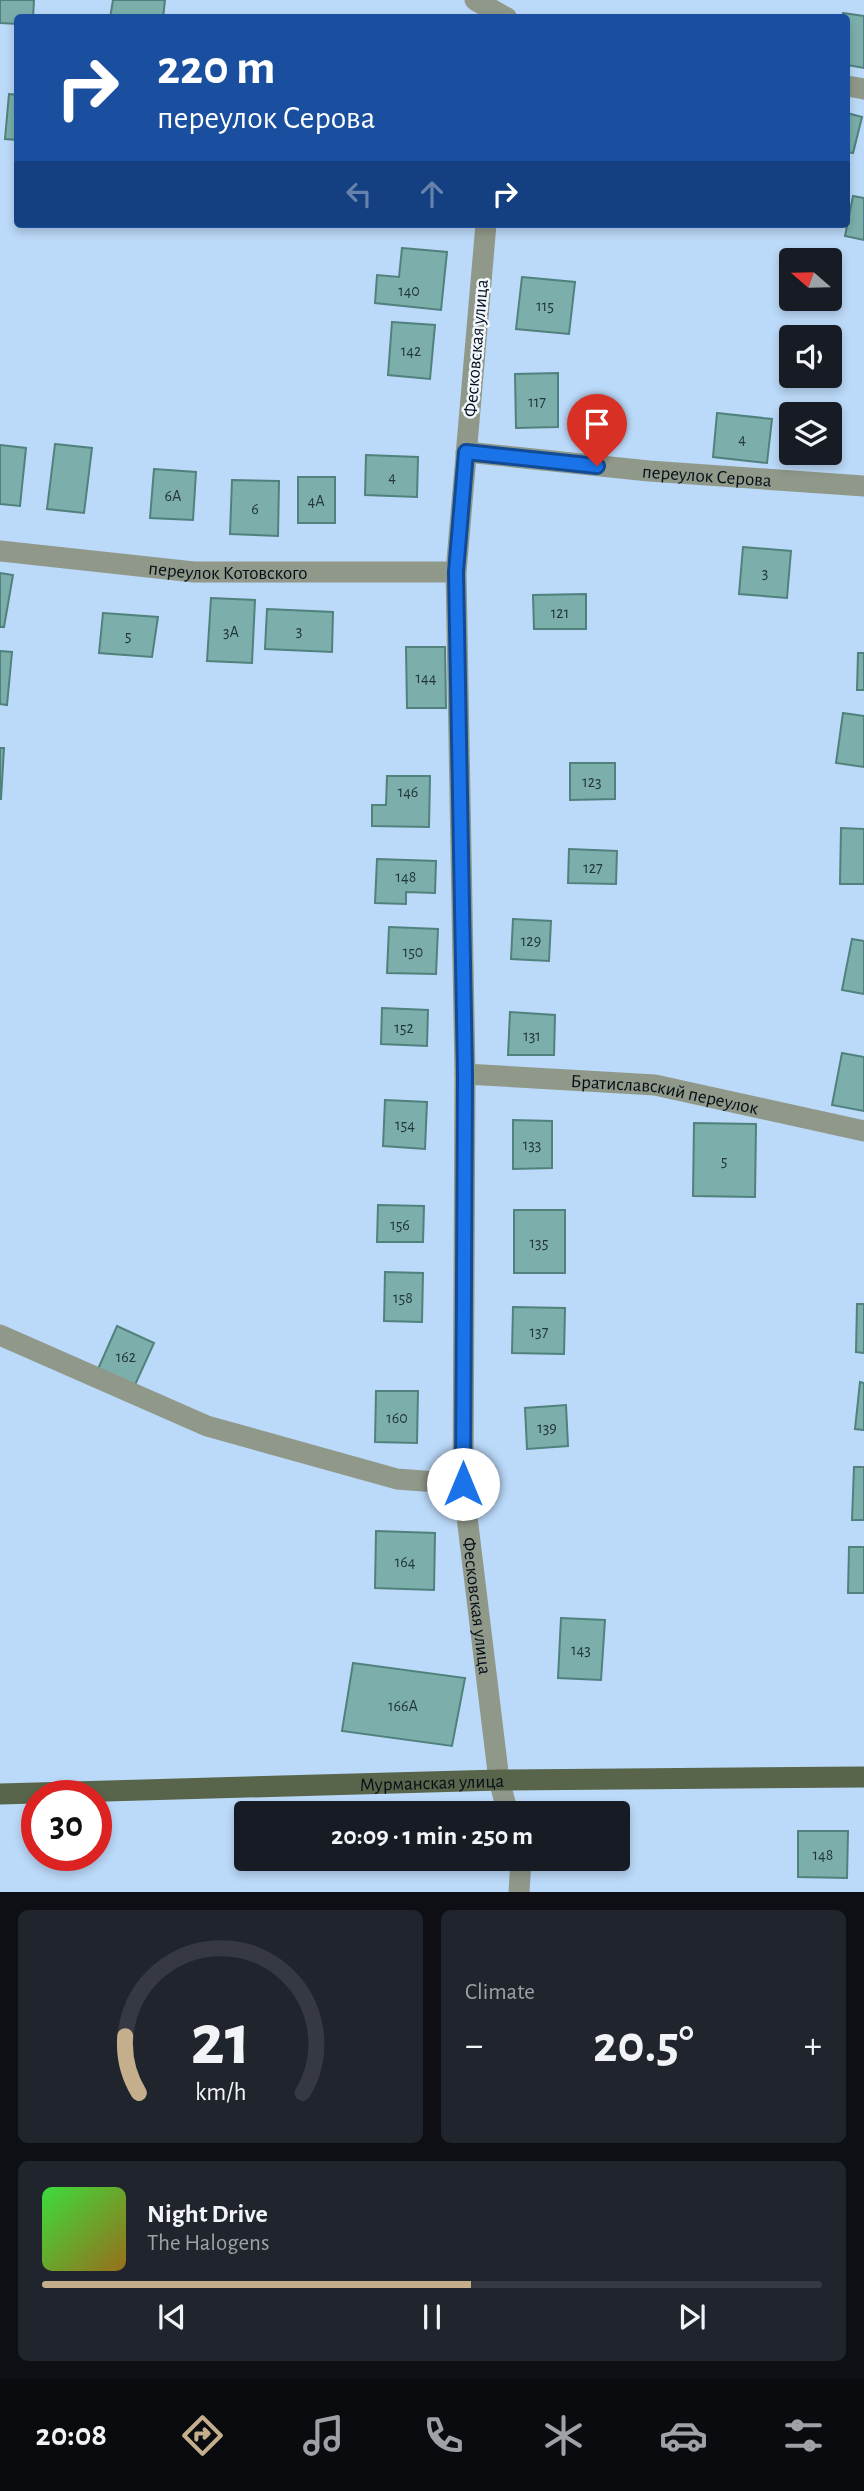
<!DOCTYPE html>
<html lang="en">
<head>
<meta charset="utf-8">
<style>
	:root { --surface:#171b24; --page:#20242c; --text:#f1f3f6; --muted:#9ea1a6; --line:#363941; --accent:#c4ae8c }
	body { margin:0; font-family:"Alegreya Sans",sans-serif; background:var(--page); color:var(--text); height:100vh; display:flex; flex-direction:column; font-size:26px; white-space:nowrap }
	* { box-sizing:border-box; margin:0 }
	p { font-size:23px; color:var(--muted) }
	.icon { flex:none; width:38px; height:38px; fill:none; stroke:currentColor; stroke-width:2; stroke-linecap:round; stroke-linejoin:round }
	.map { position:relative; height:1892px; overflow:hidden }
	.drawer { display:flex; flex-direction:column; gap:18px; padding:18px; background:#0d0f14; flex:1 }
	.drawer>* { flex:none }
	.guide { position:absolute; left:14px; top:14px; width:836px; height:214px; border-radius:7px; box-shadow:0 4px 10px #0003; background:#1a4fa0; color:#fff; overflow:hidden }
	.needle { width:46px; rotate:290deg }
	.controls { position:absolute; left:779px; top:248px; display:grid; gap:14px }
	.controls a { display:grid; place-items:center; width:63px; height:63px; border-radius:7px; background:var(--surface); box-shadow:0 4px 10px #0003; font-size:35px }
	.speed { position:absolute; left:21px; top:1780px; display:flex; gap:14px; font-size:35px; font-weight:700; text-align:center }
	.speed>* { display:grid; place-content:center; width:91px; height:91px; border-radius:50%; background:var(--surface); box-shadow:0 4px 10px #0003; line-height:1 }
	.speed .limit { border:10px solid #d22; background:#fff; color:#111 }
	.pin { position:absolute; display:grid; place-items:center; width:60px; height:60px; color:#fff; margin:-72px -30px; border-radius:50% 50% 50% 0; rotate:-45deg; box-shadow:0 0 7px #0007 }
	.pin .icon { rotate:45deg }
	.me { position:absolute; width:77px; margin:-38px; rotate:0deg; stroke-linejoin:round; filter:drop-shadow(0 0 5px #0008) }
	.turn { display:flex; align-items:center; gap:24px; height:147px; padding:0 28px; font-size:32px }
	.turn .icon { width:91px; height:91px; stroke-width:2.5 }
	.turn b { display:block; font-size:49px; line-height:60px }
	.lanes { display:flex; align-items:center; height:66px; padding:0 28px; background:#0003; justify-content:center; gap:35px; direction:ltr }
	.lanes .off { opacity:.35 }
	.big { font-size:52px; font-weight:700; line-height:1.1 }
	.drawer .tile { flex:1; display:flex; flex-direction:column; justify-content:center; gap:10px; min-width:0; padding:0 24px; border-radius:10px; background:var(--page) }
	.drawer .dial { align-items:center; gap:0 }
	.dial svg { height:182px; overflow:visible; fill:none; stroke:var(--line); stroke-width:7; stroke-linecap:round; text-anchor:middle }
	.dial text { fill:var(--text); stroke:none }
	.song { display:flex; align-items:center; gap:21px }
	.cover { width:84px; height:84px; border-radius:10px; background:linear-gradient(135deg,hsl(120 70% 55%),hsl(40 70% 35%)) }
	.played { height:7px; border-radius:4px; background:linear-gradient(90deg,var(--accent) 55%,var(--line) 55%) }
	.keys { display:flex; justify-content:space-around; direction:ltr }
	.heat { display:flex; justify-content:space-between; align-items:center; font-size:38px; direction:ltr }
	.drawer .tiles { flex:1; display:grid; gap:18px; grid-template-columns:1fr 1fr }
	.tile:last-child { grid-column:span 2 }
	.trip { position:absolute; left:234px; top:1801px; width:396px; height:70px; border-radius:7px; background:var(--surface); box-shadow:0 4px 10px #0003; font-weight:700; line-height:70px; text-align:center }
	.tab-bar { display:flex; height:112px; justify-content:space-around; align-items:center; background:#090b0e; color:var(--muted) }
	.tab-bar .icon { width:49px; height:49px }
	.tab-bar .selected { color:var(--accent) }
	.tab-bar b { font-size:32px; color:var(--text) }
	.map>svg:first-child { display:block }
	.building { fill:#7cafab; stroke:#50817d; stroke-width:2 }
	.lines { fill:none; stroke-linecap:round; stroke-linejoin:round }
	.minor { stroke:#909889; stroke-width:21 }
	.primary { stroke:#58654a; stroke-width:21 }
	.route-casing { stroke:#114b97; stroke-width:18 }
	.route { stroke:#1a73e8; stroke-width:12 }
	.labels { text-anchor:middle; stroke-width:5; stroke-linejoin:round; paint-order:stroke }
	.number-label { font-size:16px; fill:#23363d }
	.street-label { font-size:19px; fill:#050e18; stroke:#f1f7fd }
</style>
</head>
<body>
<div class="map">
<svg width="864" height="1893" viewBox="0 0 864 1893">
	<rect width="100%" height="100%" fill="#bbd9f8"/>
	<path class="building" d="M0 0H34L33 18H18V24L0 23Z
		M113 0H165L163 18H110Z
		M843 13 864 16V68L847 65V18H842Z
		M9 94 18 95V140L5 139Z
		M847 113 862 117 853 153 847 152Z
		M853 196 864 198V240L845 236Z
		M402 248 447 252 441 310 375 303 377 275 399 277Z
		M522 277 575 282 569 334 516 329Z
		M392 322 435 325 430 379 388 375Z
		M558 373V427L516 428 515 374Z
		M717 413 772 419 767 463 713 457Z
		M55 444 92 448 84 513 47 509Z
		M0 445 26 448 20 506 0 504Z
		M366 455 418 457 417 497 365 495Z
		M154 469 196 472 193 520 150 518Z
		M298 477H335V523H298Z
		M232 480 279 481 278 536 230 534Z
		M743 547 791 551 787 598 739 594Z
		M0 573 13 575 4 627H0Z
		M586 594V629H534L533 595Z
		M211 598 255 600 252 663 207 661Z
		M267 609 333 612 332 652 265 649Z
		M103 613 158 617 152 657 99 653Z
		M406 647H445L446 708H407Z
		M0 651 12 652 7 705 0 704Z
		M858 653H864V690H857Z
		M843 713 864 716V767L836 763Z
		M0 748H4L1 799H0Z
		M570 763H615V799L570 800Z
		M387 776H430L429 827 372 826V805H386Z
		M841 828 864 829V884H840Z
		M569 849 617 851 616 884 568 883Z
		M377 859 436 861 435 893 406 892V904L375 903Z
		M513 919 551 921 549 961 511 959Z
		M389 927 438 929 436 974 387 973Z
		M852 939 864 941V994L842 990Z
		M382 1008 428 1010 427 1046 381 1044Z
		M510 1012 555 1015 554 1055H508Z
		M842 1053 864 1057V1111L832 1105Z
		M385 1100 427 1102 425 1149 383 1146Z
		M513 1120 552 1121V1168L513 1169Z
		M694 1123 756 1124 755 1197 693 1196Z
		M378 1205 424 1206 423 1242H377Z
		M514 1210H565V1273H514Z
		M385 1272 423 1273 422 1322 384 1321Z
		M857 1304H864V1353L856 1352Z
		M513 1307 565 1308 564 1354 512 1353Z
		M117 1326 154 1343 135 1385 98 1369Z
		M860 1382 864 1383V1430L855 1429Z
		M376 1391H418L417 1443 375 1442Z
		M566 1405 568 1446 527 1449 525 1408Z
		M854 1467H864V1520H852Z
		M376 1531 435 1533 434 1590 375 1588Z
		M849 1547H864V1593H848Z
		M561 1618 605 1620 601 1680 558 1678Z
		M353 1663 465 1678 452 1746 342 1731Z
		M798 1831H848L847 1878 798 1877Z"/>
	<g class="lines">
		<g class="minor">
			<path d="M475 0 507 18"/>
			<path d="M847 86 864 89"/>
			<path id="s1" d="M486 224 456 572 465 1074 463 1484 499 1780 508 1813"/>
			<path id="s2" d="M466 452 649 471 864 486"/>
			<path id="s3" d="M0 551 194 572H456"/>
			<path id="s4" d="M465 1074 655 1085 864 1131"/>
			<path d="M0 1335 207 1426 397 1479 463 1484"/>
			<path d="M519 1893 521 1858"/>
		</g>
		<path class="primary" id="s5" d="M0 1794 499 1780 864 1777"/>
	</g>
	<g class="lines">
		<g class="route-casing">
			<path id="route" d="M463 1484 465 1074 456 572 466 452 597 466"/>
		</g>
		<use href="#route" class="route"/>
	</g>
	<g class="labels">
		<g class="number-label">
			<text x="409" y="296">140</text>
			<text x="545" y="311">115</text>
			<text x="411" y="356">142</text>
			<text x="537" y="407">117</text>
			<text x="742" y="444">4</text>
			<text x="392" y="482">4</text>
			<text x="173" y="501">6А</text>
			<text x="316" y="506">4А</text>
			<text x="255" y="514">6</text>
			<text x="765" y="578">3</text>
			<text x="560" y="618">121</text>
			<text x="299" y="636">3</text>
			<text x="231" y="637">3А</text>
			<text x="128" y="641">5</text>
			<text x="426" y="683">144</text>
			<text x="592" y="787">123</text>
			<text x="408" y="797">146</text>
			<text x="593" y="873">127</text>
			<text x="406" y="882">148</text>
			<text x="531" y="946">129</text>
			<text x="413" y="957">150</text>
			<text x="404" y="1033">152</text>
			<text x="532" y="1041">131</text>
			<text x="405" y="1130">154</text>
			<text x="532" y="1150">133</text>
			<text x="724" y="1166">5</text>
			<text x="400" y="1230">156</text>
			<text x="539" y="1248">135</text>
			<text x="403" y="1303">158</text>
			<text x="539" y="1337">137</text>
			<text x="126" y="1362">162</text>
			<text x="397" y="1423">160</text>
			<text x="547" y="1433">139</text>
			<text x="405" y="1567">164</text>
			<text x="581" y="1655">143</text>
			<text x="403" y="1711">166А</text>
			<text x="823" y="1860">148</text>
		</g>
		<g class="street-label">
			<text transform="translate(475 348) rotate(-85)" y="7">Фесковская улица</text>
			<text dy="7" stroke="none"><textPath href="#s2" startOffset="242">переулок Серова</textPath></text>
			<text dy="7" stroke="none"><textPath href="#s3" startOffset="229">переулок Котовского</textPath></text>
			<text dy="7" stroke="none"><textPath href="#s4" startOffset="201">Братиславский переулок</textPath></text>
			<text dy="7" stroke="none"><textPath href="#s1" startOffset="1384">Фесковская улица</textPath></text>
			<text dy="7" stroke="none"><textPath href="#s5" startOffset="432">Мурманская улица</textPath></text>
		</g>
	</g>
</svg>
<div class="controls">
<a><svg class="needle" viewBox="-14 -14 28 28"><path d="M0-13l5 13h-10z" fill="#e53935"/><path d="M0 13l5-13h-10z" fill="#9ea1a6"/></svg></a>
<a><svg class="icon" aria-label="sound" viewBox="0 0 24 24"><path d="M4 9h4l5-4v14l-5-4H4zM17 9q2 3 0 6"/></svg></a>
<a><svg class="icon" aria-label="layers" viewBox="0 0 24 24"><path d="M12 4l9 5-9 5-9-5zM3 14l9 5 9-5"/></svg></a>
</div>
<div class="speed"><div class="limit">30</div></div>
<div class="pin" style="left:597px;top:466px;background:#d93025"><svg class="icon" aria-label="arrive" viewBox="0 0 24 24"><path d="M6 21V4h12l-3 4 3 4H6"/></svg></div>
<svg class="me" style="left:463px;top:1484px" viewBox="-20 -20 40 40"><circle r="19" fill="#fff"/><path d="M0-13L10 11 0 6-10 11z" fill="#1a73e8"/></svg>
<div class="trip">20:09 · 1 min · 250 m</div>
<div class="guide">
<div class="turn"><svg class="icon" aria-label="right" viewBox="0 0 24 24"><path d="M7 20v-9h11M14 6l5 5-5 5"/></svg><div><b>220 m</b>переулок Серова</div></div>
<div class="lanes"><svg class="icon off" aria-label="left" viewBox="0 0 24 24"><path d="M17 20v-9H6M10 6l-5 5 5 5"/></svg><svg class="icon off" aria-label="ahead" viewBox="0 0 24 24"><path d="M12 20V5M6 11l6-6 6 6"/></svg><svg class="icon" aria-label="right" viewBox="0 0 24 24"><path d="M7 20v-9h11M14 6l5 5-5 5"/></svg></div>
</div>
</div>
<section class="drawer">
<div class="tiles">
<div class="tile dial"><svg viewBox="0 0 100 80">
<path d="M14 69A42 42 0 1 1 86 69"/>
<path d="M14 69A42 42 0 0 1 8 44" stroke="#c4ae8c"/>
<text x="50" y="56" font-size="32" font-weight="700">21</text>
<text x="50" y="72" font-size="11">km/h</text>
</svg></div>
<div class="tile"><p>Climate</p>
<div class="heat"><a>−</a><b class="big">20.5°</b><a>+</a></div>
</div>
<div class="tile">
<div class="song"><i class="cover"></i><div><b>Night Drive</b><p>The Halogens</p></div></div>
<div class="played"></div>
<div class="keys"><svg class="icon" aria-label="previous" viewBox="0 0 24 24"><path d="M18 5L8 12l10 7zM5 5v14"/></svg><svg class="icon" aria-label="pause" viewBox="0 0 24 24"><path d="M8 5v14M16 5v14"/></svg><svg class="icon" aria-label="next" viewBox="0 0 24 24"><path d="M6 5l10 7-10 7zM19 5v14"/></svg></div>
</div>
</div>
</section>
<nav class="tab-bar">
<b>20:08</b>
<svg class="icon selected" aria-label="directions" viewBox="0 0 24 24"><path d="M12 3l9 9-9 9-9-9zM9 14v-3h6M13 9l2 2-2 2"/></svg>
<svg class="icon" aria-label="music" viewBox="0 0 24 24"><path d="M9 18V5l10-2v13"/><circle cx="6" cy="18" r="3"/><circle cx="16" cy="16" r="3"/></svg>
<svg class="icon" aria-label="phone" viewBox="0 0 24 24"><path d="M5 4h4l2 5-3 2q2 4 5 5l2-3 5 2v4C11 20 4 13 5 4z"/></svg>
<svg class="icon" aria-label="climate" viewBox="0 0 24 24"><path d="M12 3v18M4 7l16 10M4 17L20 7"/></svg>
<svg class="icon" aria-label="car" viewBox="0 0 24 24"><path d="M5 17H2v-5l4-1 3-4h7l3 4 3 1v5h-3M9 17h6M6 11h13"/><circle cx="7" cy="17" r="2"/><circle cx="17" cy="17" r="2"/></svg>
<svg class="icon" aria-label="filters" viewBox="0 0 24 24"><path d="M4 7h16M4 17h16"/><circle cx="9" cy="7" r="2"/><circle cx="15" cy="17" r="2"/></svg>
</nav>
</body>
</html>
